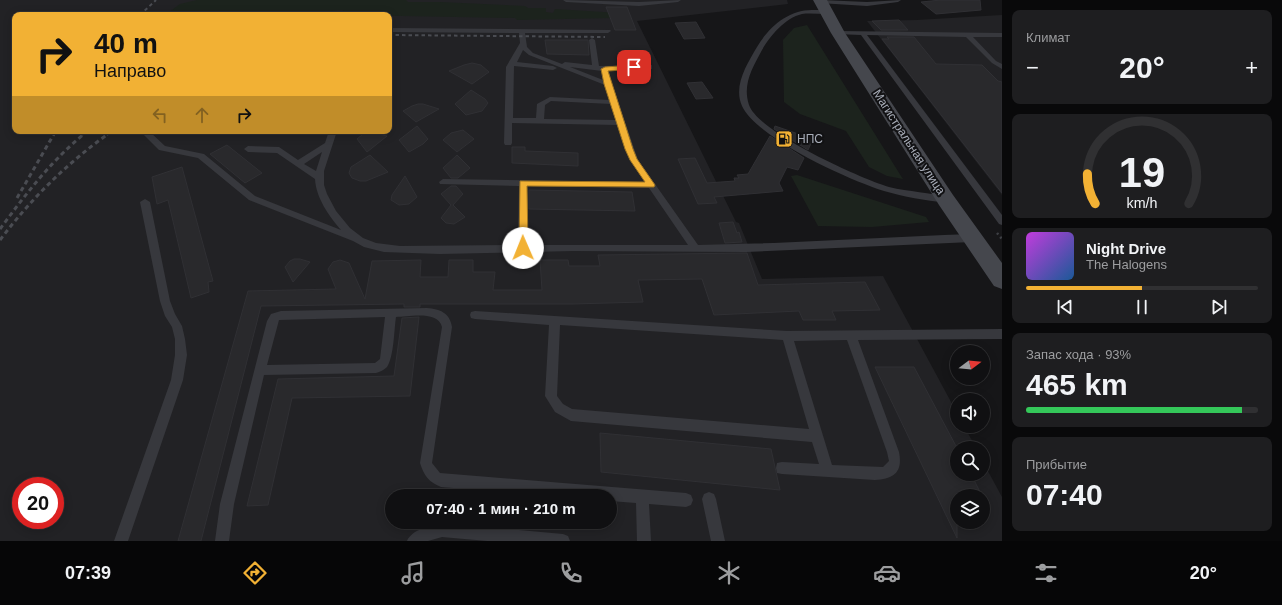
<!DOCTYPE html>
<html lang="ru">
<head>
<meta charset="utf-8">
<style>
	:root { --surface:#101012; --page:#1e1e20; --text:#f1f3f6; --muted:#9c9d9f; --line:#303032; --accent:#f2b134 }
	body { margin:0; font-family:Arial,sans-serif; background:var(--page); color:var(--text); height:100vh; display:flex; flex-direction:column; font-size:15px; white-space:nowrap }
	* { box-sizing:border-box; margin:0 }
	p { font-size:13px; color:var(--muted) }
	.icon { flex:none; width:22px; height:22px; fill:none; stroke:currentColor; stroke-width:2; stroke-linecap:round; stroke-linejoin:round }
	.map { position:relative; flex:1; overflow:hidden }
	.drawer { display:flex; flex-direction:column; gap:10px; padding:10px; background:#09090a; width:280px }
	.drawer>* { flex:none }
	.guide { position:absolute; left:12px; top:12px; width:380px; height:122px; border-radius:8px; box-shadow:0 2px 10px #0003,0 0 0 1px var(--line); background:#f2b134; color:#111; overflow:hidden }
	.needle { width:26px; rotate:74deg }
	.tools { position:absolute; left:950px; top:345px; display:grid; gap:8px }
	.tools a { display:grid; place-items:center; width:40px; height:40px; border-radius:50%; background:var(--surface); box-shadow:0 2px 10px #0003,0 0 0 1px var(--line); font-size:20px }
	.speed { position:absolute; left:12px; top:477px; display:flex; gap:8px; font-size:20px; font-weight:700; text-align:center }
	.speed>* { display:grid; place-content:center; width:52px; height:52px; border-radius:50%; background:var(--surface); box-shadow:0 2px 10px #0003,0 0 0 1px var(--line); line-height:1 }
	.speed .limit { border:6px solid #d22; background:#fff; color:#111 }
	.pin { position:absolute; display:grid; place-items:center; width:34px; height:34px; color:#fff; margin:-17px; border-radius:8px; box-shadow:0 2px 6px #0006 }
	.me { position:absolute; width:44px; margin:-22px; rotate:359deg; stroke-linejoin:round; filter:drop-shadow(0 0 3px #0008) }
	.turn { display:flex; align-items:center; gap:14px; height:84px; padding:0 16px; font-size:18px }
	.turn .icon { width:52px; height:52px; stroke-width:2.5 }
	.turn b { display:block; font-size:28px; line-height:34px }
	.lanes { display:flex; align-items:center; height:38px; padding:0 16px; background:#0003; justify-content:center; gap:20px; direction:ltr }
	.lanes .off { opacity:.35 }
	.big { font-size:30px; font-weight:800; line-height:1.1 }
	.drawer .tile { flex:1; display:flex; flex-direction:column; justify-content:center; gap:6px; min-width:0; padding:0 14px; border-radius:8px; background:var(--page) }
	.drawer .dial { align-items:center; gap:0 }
	.dial svg { height:104px; overflow:visible; fill:none; stroke:var(--line); stroke-width:7; stroke-linecap:round; text-anchor:middle }
	.dial text { fill:var(--text); stroke:none }
	.song { display:flex; align-items:center; gap:12px }
	.cover { width:48px; height:48px; border-radius:6px; background:linear-gradient(135deg,hsl(290 70% 55%),hsl(210 70% 35%)) }
	.played { height:4px; border-radius:2px; background:linear-gradient(90deg,var(--accent) 50%,var(--line) 50%) }
	.keys { display:flex; justify-content:space-around; direction:ltr }
	.heat { display:flex; justify-content:space-between; align-items:center; font-size:22px; direction:ltr }
	.charge { height:6px; border-radius:3px; background:linear-gradient(90deg,#34c759 93%,var(--line) 0) }
	.trip { position:absolute; left:385px; top:489px; width:232px; height:40px; border-radius:20px; background:var(--surface); box-shadow:0 2px 10px #0003,0 0 0 1px var(--line); font-weight:800; line-height:40px; text-align:center }
	.tabs { display:flex; height:64px; justify-content:space-around; align-items:center; background:#060607; color:var(--muted) }
	.tabs .icon { width:28px; height:28px }
	.tabs .active { color:var(--accent) }
	.tabs b { font-size:18px; color:var(--text) }
	main { display:flex; flex:1; min-height:0 }
	.map>svg:first-child { display:block }
	.built { fill:#222225; fill-rule:evenodd }
	.green { fill:#1c231d }
	.building { fill:#29292c; stroke:#303034 }
	.lines { fill:none; stroke-linecap:round; stroke-linejoin:round }
	.path { stroke:#3d3f44; stroke-width:2.5; stroke-dasharray:2 3; stroke-linecap:butt }
	.service { fill:#37383d; fill-rule:evenodd }
	.secondary { fill:#45474d; fill-rule:evenodd }
	.rail-far1 { stroke:#4a4c52; stroke-width:2; stroke-dasharray:3.5 3; stroke-linecap:butt }
	.rail { stroke:#4a4c52; stroke-width:3; stroke-dasharray:4.5 3.5; stroke-linecap:butt }
	.route { fill:#f2b134; stroke:#9d7322 }
	.labels { text-anchor:middle; stroke-width:4; stroke-linejoin:round; paint-order:stroke }
	.poi-label { font-size:12px; fill:#a8adb8; stroke:#111113; text-anchor:start }
	.street-label { font-size:12px; fill:#a8adb8; stroke:#111113 }
</style>
</head>
<body>
<main>
<div class="map">
<svg width="1002" height="541" viewBox="0 0 1002 541">
	<rect width="100%" height="100%" fill="#161618"/>
	<path class="built" d="M0 0H787L788 4 637 21 736 222 739 223 762 279 883 276 957 413V426H964L976 448H957V474H983V462L1002 497V541H0ZM15 15H389V131H15ZM21 486H55V520H21ZM392 496H610V522H392ZM957 496H983V522H957Z
		M1002 15V195L867 21 917 20Z"/>
	<path class="green" d="M197 0H406L408 2H440L525 6 528 8H546V12L553 13 555 9 619 13 612 18 517 20 515 18 348 15 342 10 286 15H165L180 4Z
		M807 25 901 176 903 179 887 176 869 167 846 131 800 114 784 102 783 40 794 28Z
		M797 175 926 217 929 222 872 227 818 226 791 176Z"/>
	<path class="building" d="M941 0H980L981 10 936 14 921 2Z
		M606 7H627L636 30H615Z
		M899 20 908 30H881L872 21Z
		M696 22 705 38 684 39 675 23Z
		M887 37H914L936 64 982 65 998 81 1002 82V193L882 39H889Z
		M545 40H588L589 55 547 54Z
		M472 63 481 65 489 72 472 84 449 71 464 65Z
		M702 82 713 98 696 99 687 83Z
		M471 90 485 99 488 103 482 111 466 115 455 104Z
		M418 104H423L439 109 416 122 403 111 412 106Z
		M417 126 428 139 423 144 409 152 399 140Z
		M775 126 813 139 808 150 774 129Z
		M463 130 474 139 457 152 443 140 451 133Z
		M369 132 387 136 367 152 357 139 363 134Z
		M770 136 804 158 798 170 787 167 779 183 783 191 714 197 717 203 698 204 678 159 695 158 707 183 735 181 734 178H739L737 175 748 174Z
		M227 145 262 173 245 183 210 154Z
		M512 147H525V151L578 153V166L512 163Z
		M370 155 388 172 366 181H360L352 178 349 173 351 167Z
		M457 155 470 168 458 178H451L443 168Z
		M182 167 213 281 208 282 209 292 191 298 168 200 157 204 152 177Z
		M405 176 417 197 409 204 399 205 391 200 392 195Z
		M451 186H456L463 194 453 205 465 217 454 224 446 223 441 218 451 205 441 194Z
		M529 190 632 192 635 211 529 209Z
		M733 222 737 233 739 232 742 242 725 243 719 223Z
		M747 253 758 285 865 282 880 310 832 311 836 320H803L799 311 714 315 702 279 638 280 643 302 573 304H420V307H404V304L261 306 201 541H178L248 291 336 289 328 269 333 262 340 260 349 263 365 299 372 261 421 260 420 277H448L449 260H473V272H495L493 290H542L540 260H568L569 266H600L598 255Z
		M294 259H300L310 262 293 282 285 267 290 261Z
		M419 317 410 396 292 398 268 505 247 506 278 379 394 376 402 318Z
		M875 367H914L957 448V474H971L982 496H957V538Z
		M600 433 771 449 780 490 601 472Z"/>
	<g class="lines">
		<path class="path" d="M997 233 1002 239"/>
		<path class="service" d="M563 0 639 2 681 0 678 2 639 6 566 2Z
			M821 0 867 2 901 0 898 2 867 6 819 3V1Z
			M812 10H826L829 12 826 14C818 14 809 13 802 14 785 18 770 36 762 50 753 67 742 84 749 105 759 133 860 178 889 187 909 192 930 192 949 198L950 200 949 202 946 203C925 200 904 197 884 191 849 180 758 139 742 106 733 86 747 64 757 47 769 27 788 10 812 10Z
			M389 28 610 30 611 31 608 33H525L527 47 533 53 562 64 565 62 592 65 589 40 592 38 595 40 599 66 652 65V69H649L609 71 612 84 638 160 698 245 774 243 944 235 972 234 977 238 972 242 746 252 573 251 440 254 384 252 364 247 353 241 249 200 198 158 159 150 140 131H149L165 146 204 154 255 196 341 230C329 216 316 198 315 179L277 153 248 152 244 149 248 146 279 147 298 160 325 143 329 131H337L324 171V185L327 194 336 211 350 228 363 238 376 243 400 246 518 245 519 186 440 184 439 182 443 179 645 182 630 160 618 125 512 123V143L511 145H505L504 143 506 67 520 43 519 33 389 32ZM523 50 529 55 605 85 610 100 550 97 537 104 536 118H513L514 66 553 70 557 68 553 66 517 62ZM570 67 602 71 603 80ZM551 101 611 104 617 120 544 119 545 105ZM322 152 316 171 304 164ZM527 186 649 188 688 245H528Z
			M838 31 1002 33V37H973L996 61 1002 64V69L992 63 966 37 867 35 1002 215V225L999 224 861 35 836 34V32Z
			M145 199 150 202 170 301 175 314 182 326 185 339 187 355 183 380 128 541H114L171 380 175 355V339L172 327 165 316 160 301 140 202Z
			M427 308C440 309 450 313 452 327L432 463 440 473 686 493 691 495 693 500 691 505 686 507 649 504 651 541H637L636 503 610 501V496H550L441 487C429 482 424 476 420 463L442 327C438 310 408 317 396 317 394 330 394 357 387 367 384 370 380 372 376 373L264 375 234 504 229 541H215L220 504 267 321 271 314 281 311ZM385 317 380 359 375 363 267 365 279 320Z
			M475 311 787 331 1002 329V339L858 340 899 452C903 472 894 479 875 480L782 474 777 473 776 468 777 463 782 462 819 464 812 442 571 421 555 412 545 396 549 325 475 319 471 318 470 315 471 312ZM560 325 783 340 809 429 572 409 563 404 557 396ZM847 340 887 452 889 461 883 467 832 465 794 341Z
			M709 492 714 494 716 499 725 541H711L702 499 704 494Z
			M442 523 563 534 568 536 570 541H487L442 537 428 541H407C412 529 431 526 442 523Z"/>
		<path class="secondary" d="M813 0H827L845 33 953 195 1002 263V289L994 286 939 205 831 33Z"/>
		<path class="rail-far1" d="M140 15 156 0
			M389 35 605 37
			M54 135 56 131
			M82 135 87 131
			M107 135 112 131"/>
		<path class="rail" d="M17 198 54 134
			M0 229C25 195 51 161 84 134
			M0 240C31 199 66 164 108 134"/>
	</g>
	<path class="route" d="M634 65 637 67 636 69 608 71 633 149 637 159 655 185 654 187 527 186 528 248 523 252 520 251 519 248 520 181 645 182 630 160 625 149 604 84 601 69 605 67Z"/>
	<defs>
		<g id="fuel-square" transform="scale(0.9)"><rect x="-9" y="-9" width="18" height="18" rx="4" fill="#f2b134" stroke="#111113"/><path d="M-5.5-6h7V0h2V4h1.3V-2.5L3-4.5l.8-.8L6-3V5H2.5V1h-1V6h-7ZM-4.2-4.7v3.2H.2V-4.7Z" fill="#111"/></g>
	</defs>
	<g fill-rule="evenodd">
		<use href="#fuel-square" x="784" y="139"/>
	</g>
	<g class="labels">
		<g class="poi-label">
			<text x="797" y="143">НПС</text>
		</g>
		<g class="street-label">
			<text transform="translate(909 142) rotate(57)" y="4">Магистральная улица</text>
		</g>
	</g>
</svg>
<div class="tools">
<a><svg class="needle" viewBox="-14 -14 28 28"><path d="M0-13l5 13h-10z" fill="#e53935"/><path d="M0 13l5-13h-10z" fill="#9c9d9f"/></svg></a>
<a><svg class="icon" aria-label="sound" viewBox="0 0 24 24"><path d="M4 9h4l5-4v14l-5-4H4zM17 9q2 3 0 6"/></svg></a>
<a><svg class="icon" aria-label="search" viewBox="0 0 24 24"><circle cx="10" cy="10" r="6"/><path d="M15 15l6 6"/></svg></a>
<a><svg class="icon" aria-label="layers" viewBox="0 0 24 24"><path d="M12 4l9 5-9 5-9-5zM3 14l9 5 9-5"/></svg></a>
</div>
<div class="speed"><div class="limit">20</div></div>
<div class="pin" style="left:634px;top:67px;background:#d93025"><svg class="icon" aria-label="arrive" viewBox="0 0 24 24"><path d="M6 21V4h12l-3 4 3 4H6"/></svg></div>
<svg class="me" style="left:523px;top:248px" viewBox="-20 -20 40 40"><circle r="19" fill="#fff"/><path d="M0-13L10 11 0 6-10 11z" fill="#f2b134"/></svg>
<div class="trip">07:40 · 1 мин · 210 m</div>
<div class="guide">
<div class="turn"><svg class="icon" aria-label="right" viewBox="0 0 24 24"><path d="M7 20v-9h11M14 6l5 5-5 5"/></svg><div><b>40 m</b>Направо</div></div>
<div class="lanes"><svg class="icon off" aria-label="left" viewBox="0 0 24 24"><path d="M17 20v-9H6M10 6l-5 5 5 5"/></svg><svg class="icon off" aria-label="ahead" viewBox="0 0 24 24"><path d="M12 20V5M6 11l6-6 6 6"/></svg><svg class="icon" aria-label="right" viewBox="0 0 24 24"><path d="M7 20v-9h11M14 6l5 5-5 5"/></svg></div>
</div>
</div>
<section class="drawer">
<div class="tile"><p>Климат</p>
<div class="heat"><a>−</a><b class="big">20°</b><a>+</a></div>
</div>
<div class="tile dial"><svg viewBox="0 0 100 80">
<path d="M14 69A42 42 0 1 1 86 69"/>
<path d="M14 69A42 42 0 0 1 8 46" stroke="#f2b134"/>
<text x="50" y="56" font-size="32" font-weight="700">19</text>
<text x="50" y="72" font-size="11">km/h</text>
</svg></div>
<div class="tile">
<div class="song"><i class="cover"></i><div><b>Night Drive</b><p>The Halogens</p></div></div>
<div class="played"></div>
<div class="keys"><svg class="icon" aria-label="previous" viewBox="0 0 24 24"><path d="M18 5L8 12l10 7zM5 5v14"/></svg><svg class="icon" aria-label="pause" viewBox="0 0 24 24"><path d="M8 5v14M16 5v14"/></svg><svg class="icon" aria-label="next" viewBox="0 0 24 24"><path d="M6 5l10 7-10 7zM19 5v14"/></svg></div>
</div>
<div class="tile"><p>Запас хода · 93%</p><b class="big">465 km</b><div class="charge"></div></div>
<div class="tile"><p>Прибытие</p><b class="big">07:40</b></div>
</section>
</main>
<nav class="tabs">
<b>07:39</b>
<svg class="icon active" aria-label="directions" viewBox="0 0 24 24"><path d="M12 3l9 9-9 9-9-9zM9 14v-3h6M13 9l2 2-2 2"/></svg>
<svg class="icon" aria-label="music" viewBox="0 0 24 24"><path d="M9 18V5l10-2v13"/><circle cx="6" cy="18" r="3"/><circle cx="16" cy="16" r="3"/></svg>
<svg class="icon" aria-label="phone" viewBox="0 0 24 24"><path d="M5 4h4l2 5-3 2q2 4 5 5l2-3 5 2v4C11 20 4 13 5 4z"/></svg>
<svg class="icon" aria-label="climate" viewBox="0 0 24 24"><path d="M12 3v18M4 7l16 10M4 17L20 7"/></svg>
<svg class="icon" aria-label="car" viewBox="0 0 24 24"><path d="M5 17H2v-5l4-1 3-4h7l3 4 3 1v5h-3M9 17h6M6 11h13"/><circle cx="7" cy="17" r="2"/><circle cx="17" cy="17" r="2"/></svg>
<svg class="icon" aria-label="filters" viewBox="0 0 24 24"><path d="M4 7h16M4 17h16"/><circle cx="9" cy="7" r="2"/><circle cx="15" cy="17" r="2"/></svg>
<b>20°</b>
</nav>
</body>
</html>
